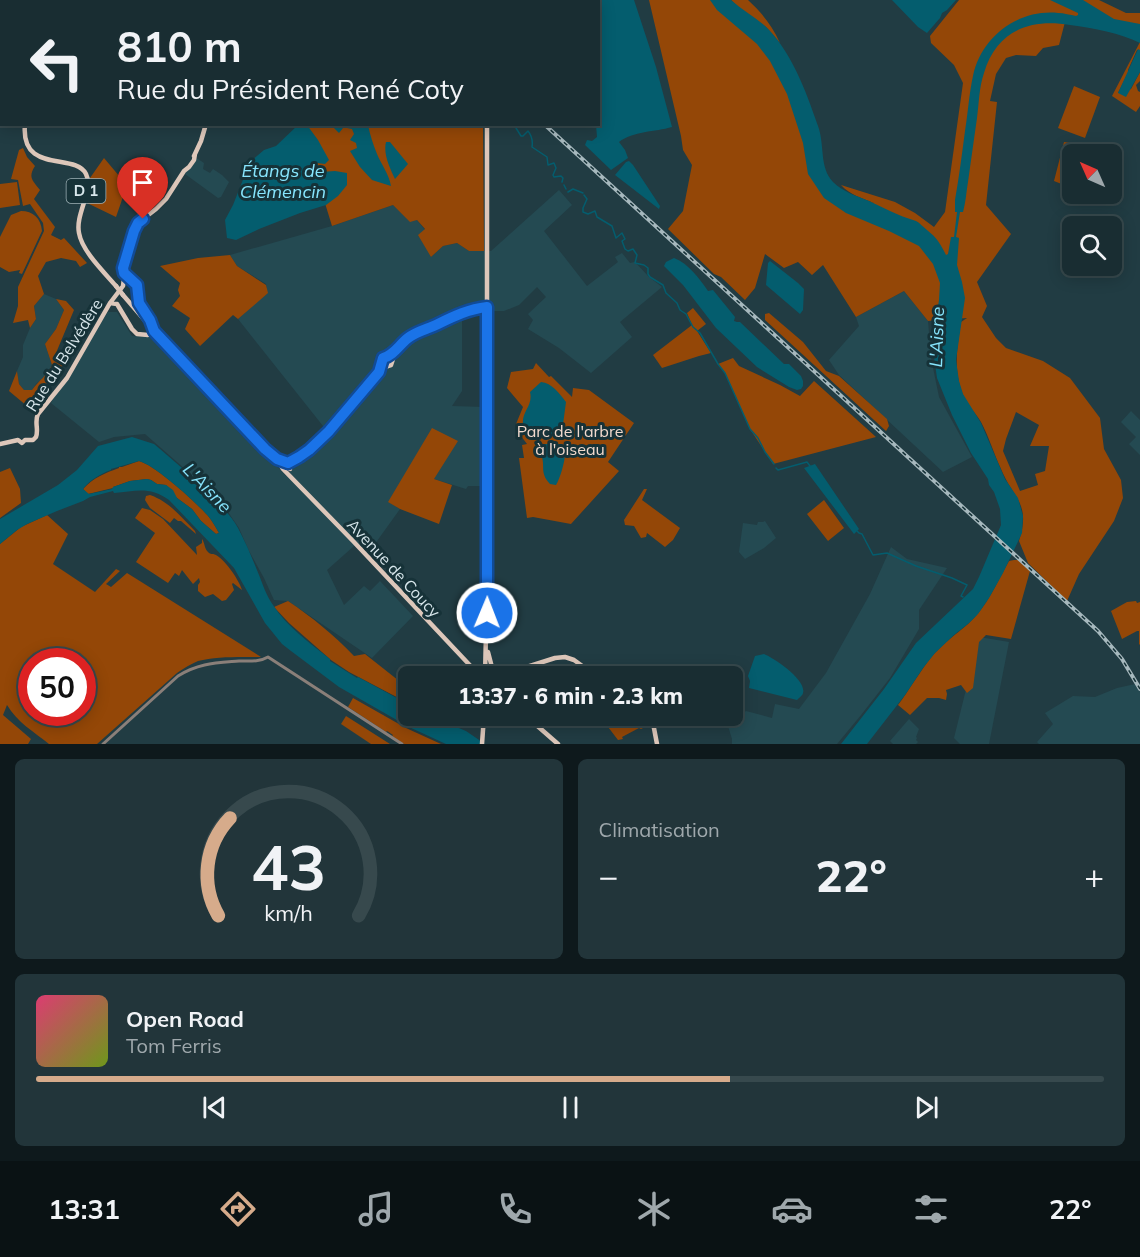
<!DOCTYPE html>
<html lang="fr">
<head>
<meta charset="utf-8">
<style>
	:root { --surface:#192d32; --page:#22353a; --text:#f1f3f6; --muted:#9fa8ac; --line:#37494d; --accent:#d6ab8b }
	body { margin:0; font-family:Mulish,sans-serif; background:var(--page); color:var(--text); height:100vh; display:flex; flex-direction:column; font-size:22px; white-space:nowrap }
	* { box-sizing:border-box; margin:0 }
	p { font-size:20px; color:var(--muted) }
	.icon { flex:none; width:33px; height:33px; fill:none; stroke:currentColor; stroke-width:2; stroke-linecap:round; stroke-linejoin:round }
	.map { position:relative; height:744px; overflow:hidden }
	.side { display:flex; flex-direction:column; gap:15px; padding:15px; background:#0e191c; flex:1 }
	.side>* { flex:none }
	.hud { position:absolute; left:0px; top:0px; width:600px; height:126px; box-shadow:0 3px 15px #0003,0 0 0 2px var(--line); background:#192d32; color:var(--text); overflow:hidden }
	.needle { width:39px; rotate:315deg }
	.tools { position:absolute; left:1062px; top:144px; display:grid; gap:12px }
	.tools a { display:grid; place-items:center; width:60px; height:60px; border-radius:9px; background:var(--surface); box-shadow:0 3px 15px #0003,0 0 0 2px var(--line); font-size:30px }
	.speed { position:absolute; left:18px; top:648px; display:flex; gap:12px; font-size:30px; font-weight:700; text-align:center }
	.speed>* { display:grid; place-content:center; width:78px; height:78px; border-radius:50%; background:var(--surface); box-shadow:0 3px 15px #0003,0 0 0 2px var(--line); line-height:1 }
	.speed .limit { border:9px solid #d22; background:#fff; color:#111 }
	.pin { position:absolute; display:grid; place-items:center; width:51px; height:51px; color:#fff; margin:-62px -26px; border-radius:50% 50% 50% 0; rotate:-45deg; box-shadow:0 0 6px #0007 }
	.pin .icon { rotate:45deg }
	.me { position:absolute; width:66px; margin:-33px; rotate:1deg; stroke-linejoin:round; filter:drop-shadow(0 0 4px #0008) }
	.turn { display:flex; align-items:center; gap:21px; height:126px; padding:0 18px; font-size:27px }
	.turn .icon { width:78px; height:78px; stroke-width:2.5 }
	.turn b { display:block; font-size:42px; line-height:51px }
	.big { font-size:45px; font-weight:800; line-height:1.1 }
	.side .tile { flex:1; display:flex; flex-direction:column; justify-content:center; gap:9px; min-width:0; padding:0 21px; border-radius:9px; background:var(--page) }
	.side .dial { align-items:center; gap:0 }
	.dial svg { height:156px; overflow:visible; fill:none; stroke:var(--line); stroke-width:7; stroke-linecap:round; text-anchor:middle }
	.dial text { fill:var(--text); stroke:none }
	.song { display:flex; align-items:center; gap:18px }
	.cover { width:72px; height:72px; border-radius:9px; background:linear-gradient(135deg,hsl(340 70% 55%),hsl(80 70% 35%)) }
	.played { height:6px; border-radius:3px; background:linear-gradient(90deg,var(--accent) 65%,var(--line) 65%) }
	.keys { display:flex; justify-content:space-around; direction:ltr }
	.heat { display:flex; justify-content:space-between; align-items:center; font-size:33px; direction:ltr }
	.side .tiles { flex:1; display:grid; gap:15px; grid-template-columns:1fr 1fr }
	.tile:last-child { grid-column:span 2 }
	.trip { position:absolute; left:398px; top:666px; width:345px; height:60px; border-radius:9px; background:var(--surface); box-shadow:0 3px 15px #0003,0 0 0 2px var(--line); font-weight:800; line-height:60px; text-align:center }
	.tab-bar { display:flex; height:96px; justify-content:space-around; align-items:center; background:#0a1214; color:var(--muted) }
	.tab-bar .icon { width:42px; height:42px }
	.tab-bar .selected { color:var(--accent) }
	.tab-bar b { font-size:27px; color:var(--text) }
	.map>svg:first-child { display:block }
	.built { fill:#244a52 }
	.green { fill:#944707; fill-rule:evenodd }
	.water { fill:#045d6e; fill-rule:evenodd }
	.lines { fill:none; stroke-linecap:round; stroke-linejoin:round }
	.stream { stroke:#045d6e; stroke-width:1.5 }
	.minor { stroke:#8a7f79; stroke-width:3 }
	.major { stroke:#ddc7ba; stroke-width:4.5 }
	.rail-casing { stroke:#a6b8bd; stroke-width:4 }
	.rail { stroke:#163238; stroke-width:1.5; stroke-dasharray:4.5; stroke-linecap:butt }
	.major-bridge { stroke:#ddc7ba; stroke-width:4.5 }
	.route-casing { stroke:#114b97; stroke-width:15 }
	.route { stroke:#1a73e8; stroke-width:10 }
	.labels { text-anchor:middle; stroke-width:6; stroke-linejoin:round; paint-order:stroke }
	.shield { fill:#163238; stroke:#9eb1b6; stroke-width:1.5 }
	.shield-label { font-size:15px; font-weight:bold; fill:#d8e7ec }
	.street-label { font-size:16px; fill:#d8e7ec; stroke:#163238 }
	.park-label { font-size:16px; fill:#f2dacd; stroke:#163238 }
	.water-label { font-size:18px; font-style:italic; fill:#87e5fd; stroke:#163238 }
</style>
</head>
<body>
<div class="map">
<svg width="1140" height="744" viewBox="0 0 1140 744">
	<rect width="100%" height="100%" fill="#213c43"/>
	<path class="built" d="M195 157 204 163 203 169 210 173 213 169 222 175 229 182 221 197 218 198 185 174Z
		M559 190 572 205 544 231 587 286 618 262 615 257 622 253 630 263 635 262 649 277 662 287 620 322 632 337 591 373 559 348 528 329 533 320 528 314 546 297 537 287 519 305 504 311H474L462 316V391L452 406 484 407 483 486H468L466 489 434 479 389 502 400 509 372 548 354 546 327 570 344 605 364 586 370 591 380 581 413 616 372 658 288 601 274 600 264 578 249 551 239 528 226 509 185 469 145 434 114 437 99 442 51 403 71 366 108 312H117L132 336 158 337 286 476 327 431 238 319 267 292 266 284 237 266 230 255 332 226 393 205 410 221 417 220 425 230 431 257 443 246 457 243 469 251H491Z
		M904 291 928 321 931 358 939 397 972 457 943 472 839 375 829 360 859 326 856 317Z
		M44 294 56 299 64 310 56 329 45 344 52 365 47 375 36 384 32 390H24L19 384 17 371 23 357V345L30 328 36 319 34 306Z
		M1131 411 1140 420V455L1129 444 1136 437 1121 422Z
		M765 521 776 538 764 548 745 559 739 552 743 523 757 525 758 522H763Z
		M891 547 907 559 947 568 919 610V629L890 678 861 715 837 744H732V739L728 726 736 721 741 715 746 711 772 718 775 704 799 709 826 673 870 594Z
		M979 637 1009 642 989 744H960L954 738Z
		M1140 683V744H1039L1037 742 1053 724 1045 713 1073 696 1095 697 1117 688Z
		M909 719 919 729 916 737 917 738 916 740 918 742 916 744H893L890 741Z"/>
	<path class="green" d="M649 0H722L778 53 816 173 838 195 874 203C862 198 850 195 841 185L895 202 915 213 934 227 945 212 963 83 954 65 931 43 930 36 959 0H1099L1126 13H1140V38L1065 22 1059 45 1043 48 1036 56 1016 55 1006 58 996 74 990 101 997 102 986 205 1011 234 977 282 987 306 982 317 996 338 1006 348 1043 361 1070 378 1100 418 1104 449 1121 480 1123 498 1114 521 1079 574 1067 601 1028 563 1019 541C1031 503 1014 500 1001 469 994 454 989 437 981 422 976 413 967 405 963 395 953 369 957 348 961 322L967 318 928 321 904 291 856 317 823 265 812 275 798 262 784 268 765 254 755 288 745 300 721 277 714 274 668 229 683 211 692 165 683 150 681 136ZM1016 412 1039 425 1030 446H1049L1045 471 1035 474 1038 485 1020 491 1003 451 1006 439Z
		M731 0H748C762 13 772 25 780 43L766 27 740 9Z
		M1140 42V50H1137L1128 70V73L1118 93 1131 89 1140 72V81L1136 85 1138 91 1140 92V106L1136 112 1112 96Z
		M1074 86 1100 97 1085 138 1058 128Z
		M301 125H483L484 251H469L457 243 443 246 431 257 418 235 425 229 417 220 410 222 393 205 332 226Z
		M1064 142 1079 144V146L1088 148 1086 154H1072V185H1070L1069 187 1054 181Z
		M23 148 27 157 35 166C28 177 32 180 40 190L34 199 55 227 51 235 61 240 64 238 87 263 80 267 76 261 61 258 46 262 38 276 44 294 34 306 36 319 30 328 28 320 13 323 18 306V287L44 231 43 223 30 204 23 206 18 180 11 179 19 150Z
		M104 158 125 183V191L116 217 85 202 90 186V178Z
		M17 182 20 205 0 208V184Z
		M21 211C33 211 41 218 42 231L22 274 19 273 20 270 9 272 0 267V237L11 215Z
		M230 255 237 266 266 285 268 293 238 319 233 315 200 346 185 329 190 318 172 306 180 296 178 290 180 283 160 266 198 258Z
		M56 299 66 301 74 310 56 353 58 363H65L27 406 9 391 17 371 19 384 24 390H32C39 380 47 376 52 365L45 344 56 329 64 310Z
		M693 308 706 324 697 331 711 353 699 356 662 368 653 355 692 325 687 313Z
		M769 313 803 342 826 371 839 376 887 419 889 426 886 431 765 320V314Z
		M733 358 739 366 780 385 800 396 814 381 876 437 773 464 750 429 725 373 718 364Z
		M536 363 549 377 551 376 572 397 573 388 589 390 634 423 608 462 619 471 571 524 533 517 527 518 519 458H524L522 445 527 444 521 436 523 433 516 424 523 407 507 388 511 372 533 369Z
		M432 428 458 441 434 479 452 485 439 524 400 509 388 502Z
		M139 461C155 465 197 503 209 517 213 522 216 528 219 533L216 534 201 521 192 509 177 498 166 485 157 484 151 480 147 479 130 481 113 487V488L88 494 83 489C93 478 105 473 119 468V467H122Z
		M10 468 20 489 21 503 0 518V472Z
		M644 489H647L642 500 680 528 673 540 665 547 647 533 646 537 641 538 634 526 625 525 624 520Z
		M150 495C170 502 181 517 195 531L196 534 181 521H178L174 518 170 523 150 508 145 500 146 496Z
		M824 500 844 528 828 541 807 514Z
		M142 508 150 510 163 519 197 555 196 547 202 543V539C205 543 204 548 208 552 211 555 212 553 216 555 226 561 239 580 242 590L233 583 232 584 234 590 226 600 222 601 213 594 205 597 198 591V585L200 582 199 578 193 584 182 570 179 576 175 573 168 583 136 562 155 533 135 518Z
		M47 515 68 534 53 564 95 592 116 569 120 571 106 584 111 587 127 573 261 657C242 657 216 656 198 661 191 664 184 668 177 673L97 744H49C34 732 17 722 7 705L3 715 31 739 28 744H0V544L21 527ZM32 662H82V712H32Z
		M1014 560H1018L1030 571 1011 639 986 635 979 642 973 688 967 693 961 685 946 690 947 694 946 700 939 698H927L910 715 898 705C910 689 920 671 933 655 944 643 956 634 968 624 987 607 997 582 1009 561Z
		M288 601C313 618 333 634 354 656L365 654 408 688V703L349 672 331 660 289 623 274 607Z
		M1136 601 1137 603 1140 602V644L1139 645V631H1137L1122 639 1111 611 1127 602Z
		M353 698 406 728 441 744H404L392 736 393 735 387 731 386 732 348 707Z
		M346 716 390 744H371L341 724Z
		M612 716H644L647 718V726L641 729 639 728 622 737 623 739 618 740 605 723 607 720 609 721Z"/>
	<path class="water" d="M564 0H634L656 67 672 127C655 132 633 131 619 142L625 150 628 158 611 170 585 145 587 140 592 141 597 137 596 125 600 124C602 120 604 115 598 111V2H567Z
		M710 0H731C741 9 753 16 764 25 791 50 806 91 818 126 825 145 819 167 833 182 843 192 857 196 869 201 876 204 883 208 890 211 898 215 907 218 916 221 920 223 923 227 927 230 937 238 940 243 946 255L948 254 951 237H954L957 212H955V200C959 177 962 154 965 131 968 113 969 94 973 76 981 37 1018 9 1058 13 1064 13 1070 15 1076 16L1078 15V13L1050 0H1083L1114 19 1140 24V43C1120 33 1094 28 1070 25 1030 18 996 31 984 73 979 87 979 104 977 118 974 139 971 160 968 182 966 194 966 201 963 212H960L956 237 959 238 957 265 962 282 965 298 956 360 959 381 963 394 981 423 1005 479 1018 498 1023 516 1022 533 1003 573 989 598 978 614 969 623 954 635 935 653 923 668 905 695 867 744H841L884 689 916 643 973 589 979 577 1001 525 1000 509 994 492 989 485 988 479 971 453 952 415 937 378 933 350 934 333 939 300 940 283 933 264 919 246 889 231 846 213 824 198 808 174 803 143 787 94 770 61 757 44 717 10Z
		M892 0H956L947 10 942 13 940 18 927 33 918 27Z
		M1138 49 1140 50V72L1126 97 1118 93Z
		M298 125H307L318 140 329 160 325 164 317 163 321 172 335 171 347 173V185L338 196 326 205 300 213 259 229 236 240 227 238 225 220 233 205 250 162 264 150 276 146Z
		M334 125H368C370 135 373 144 377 154 381 164 389 174 391 186L372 180 360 167 350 151 357 148 356 143 350 140 354 134 352 129 347 128H343L339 133 333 127Z
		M386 142H390L408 164 395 179C390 168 383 154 386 142Z
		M629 161 633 165 660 206 659 209 615 175 626 162Z
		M674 258C689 264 699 278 708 291L713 290 735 317 734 321 737 322H740L784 364H789L801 376 803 381V386L801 389 797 390 789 387 757 367 716 328 683 285 664 266 666 262Z
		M770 261 798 283 804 289 803 310 800 314 766 285 768 263Z
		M541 382C552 383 559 393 566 402L562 432 559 436 531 435 525 432C517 413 534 408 530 392Z
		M132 437 154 444 160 449 197 481V484C211 497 229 511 238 528 246 543 253 560 259 575 263 585 266 595 273 605 287 627 310 643 330 659V661L357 678 358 677 408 704V716H430L466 731 485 744H446L409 727 339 687 291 651 282 644 265 623 234 568 169 500C150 486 136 491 114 493L113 491 90 497 83 501 57 511 27 524 17 530 0 544V519L58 485 77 470 98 446ZM139 461C155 465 197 503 209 517 213 522 216 528 219 533L216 534 201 521 192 509 177 498 173 490 166 485 157 484 151 480 147 479 130 481 113 487 112 489 89 494 83 489C90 480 100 474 111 470V469Z
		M538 444H562C563 447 565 450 565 454 565 461 560 479 556 485L550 484C539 472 546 467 541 454 540 451 539 448 538 444Z
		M815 464 859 529 854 534 804 468Z
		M764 654C774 658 807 680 803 693 803 695 799 698 797 700L749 688 750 681 748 676 755 656Z"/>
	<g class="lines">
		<path class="stream" d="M530 0 531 2
			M517 124 516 128 521 136H523L528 131C532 136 533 141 532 147L547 157 548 165 554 163 556 168 553 175 554 177 561 176 563 178 562 182
			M564 185 566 189
			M568 192 573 189 583 193
			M584 195 587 199 583 208V212L588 214 595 211 597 217 612 226 616 238 622 233 625 239 622 241 625 249 628 251 633 249 637 255 635 263 644 265 648 268V274L650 277 663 285 666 293 677 303 680 310 686 314 693 327 700 333 718 364 725 373 750 429 758 438 765 452 774 464
			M776 468 778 470 807 462 810 466
			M857 531 859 533 862 534 873 555 887 553 916 566 952 578 967 585 961 596 963 597"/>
		<path class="minor" d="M103 744 178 676C199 663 216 663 239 661 249 661 260 662 268 657L402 744"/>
		<path class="major" d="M487 0V2
			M251 2 252 0
			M0 9 2 10
			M25 124C20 175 75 152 86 174 94 190 75 214 79 233 82 251 104 272 116 286
			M194 156 201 141 206 124
			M124 273C127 277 132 278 135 282 140 288 137 296 139 302 142 311 150 320 153 329
			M123 295 154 331 266 450
			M110 303 117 304 132 329 137 334 148 335 154 331
			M381 370 385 367 391 365 395 353
			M0 444 18 440 22 443 25 440H33L36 437C39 429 34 422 38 414L67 378 110 303 123 286 124 278 123 268 136 226 143 219 156 209 166 199 184 171 189 167 194 160 195 154
			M265 449C270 457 279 461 283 469L353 541 480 676
			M288 463 299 457 309 450 329 431 379 372 383 358C394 355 399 345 408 338 416 332 425 329 434 326 452 319 467 309 487 307
			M290 469V466L295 461
			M488 652 494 675
			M475 668 494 675 499 674 511 672 555 658 565 657 574 660 596 676
			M485 676 487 590V124
			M526 716 558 744
			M645 716 653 723 657 744
			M482 744 484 716"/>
		<g class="rail-casing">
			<path id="rail" d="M439 0 440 2
				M544 124 1098 631 1122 659 1140 689"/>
		</g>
		<use href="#rail" class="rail"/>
		<path class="major-bridge" d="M116 286 123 295"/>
	</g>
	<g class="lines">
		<g class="route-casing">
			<path id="route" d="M143 219 138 223 134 231 123 268 124 273 137 285 139 303 150 320 154 331 265 449 277 459 288 463 299 457 309 450 329 431 379 372 383 358C394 355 399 345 408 338 417 331 428 329 438 324 454 316 469 309 487 307V613"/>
		</g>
		<use href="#route" class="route"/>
	</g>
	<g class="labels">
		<rect class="shield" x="66.5" y="179" width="39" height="24" rx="4.5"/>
		<g class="shield-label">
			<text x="86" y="196">D 1</text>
		</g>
		<g class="street-label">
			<text transform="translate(64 355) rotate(-58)" y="6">Rue du Belvédère</text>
			<text transform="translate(394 568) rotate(47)" y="6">Avenue de Coucy</text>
		</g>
		<g class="park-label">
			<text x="570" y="437">Parc de l'arbre<tspan x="570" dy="18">à l'oiseau</tspan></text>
		</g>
		<g class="water-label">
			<text x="283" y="177">Étangs de<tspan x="283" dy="21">Clémencin</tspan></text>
			<text transform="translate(937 337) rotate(-88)" y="6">L'Aisne</text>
			<text transform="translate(207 488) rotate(46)" y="6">L'Aisne</text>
		</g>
	</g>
</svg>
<div class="tools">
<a><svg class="needle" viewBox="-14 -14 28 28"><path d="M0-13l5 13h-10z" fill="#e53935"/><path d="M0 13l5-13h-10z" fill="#9fa8ac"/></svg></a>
<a><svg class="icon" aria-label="search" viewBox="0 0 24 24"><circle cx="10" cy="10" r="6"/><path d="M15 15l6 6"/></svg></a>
</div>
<div class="speed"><div class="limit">50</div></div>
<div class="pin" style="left:143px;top:219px;background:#d93025"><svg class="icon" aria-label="arrive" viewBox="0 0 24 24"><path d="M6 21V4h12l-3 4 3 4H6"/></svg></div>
<svg class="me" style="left:487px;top:613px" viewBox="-20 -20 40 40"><circle r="17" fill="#1a73e8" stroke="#fff" stroke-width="3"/><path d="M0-11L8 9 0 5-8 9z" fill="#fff"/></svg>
<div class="trip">13:37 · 6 min · 2.3 km</div>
<div class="hud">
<div class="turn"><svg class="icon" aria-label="left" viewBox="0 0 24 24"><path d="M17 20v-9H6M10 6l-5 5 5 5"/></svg><div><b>810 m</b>Rue du Président René Coty</div></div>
</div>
</div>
<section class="side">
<div class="tiles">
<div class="tile dial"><svg viewBox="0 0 100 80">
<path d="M14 69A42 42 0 1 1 86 69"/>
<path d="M14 69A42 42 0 0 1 20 19" stroke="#d6ab8b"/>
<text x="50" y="56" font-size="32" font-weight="700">43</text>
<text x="50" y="72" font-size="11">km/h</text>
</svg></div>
<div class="tile"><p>Climatisation</p>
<div class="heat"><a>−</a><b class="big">22°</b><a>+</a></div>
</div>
<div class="tile">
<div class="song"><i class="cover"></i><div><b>Open Road</b><p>Tom Ferris</p></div></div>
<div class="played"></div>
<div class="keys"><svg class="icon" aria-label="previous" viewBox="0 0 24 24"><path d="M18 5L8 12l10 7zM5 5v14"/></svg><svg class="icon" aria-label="pause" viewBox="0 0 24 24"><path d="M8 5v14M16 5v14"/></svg><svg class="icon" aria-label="next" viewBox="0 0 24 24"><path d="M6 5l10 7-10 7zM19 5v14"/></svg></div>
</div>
</div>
</section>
<nav class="tab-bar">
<b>13:31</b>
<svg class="icon selected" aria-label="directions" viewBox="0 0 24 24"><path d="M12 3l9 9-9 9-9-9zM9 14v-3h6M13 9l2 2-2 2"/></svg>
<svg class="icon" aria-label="music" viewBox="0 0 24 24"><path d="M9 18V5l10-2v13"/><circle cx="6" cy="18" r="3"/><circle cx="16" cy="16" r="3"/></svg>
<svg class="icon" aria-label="phone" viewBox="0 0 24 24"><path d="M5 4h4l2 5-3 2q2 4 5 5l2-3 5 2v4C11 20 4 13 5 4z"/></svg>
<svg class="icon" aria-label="climate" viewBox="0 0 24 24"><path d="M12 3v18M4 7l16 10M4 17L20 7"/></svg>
<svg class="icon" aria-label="car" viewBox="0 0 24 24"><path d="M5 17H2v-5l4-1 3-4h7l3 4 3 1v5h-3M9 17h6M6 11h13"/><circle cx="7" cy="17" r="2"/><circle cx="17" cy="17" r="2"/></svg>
<svg class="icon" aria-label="filters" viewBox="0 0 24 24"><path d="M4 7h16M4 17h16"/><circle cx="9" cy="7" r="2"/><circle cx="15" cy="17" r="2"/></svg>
<b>22°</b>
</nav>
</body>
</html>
